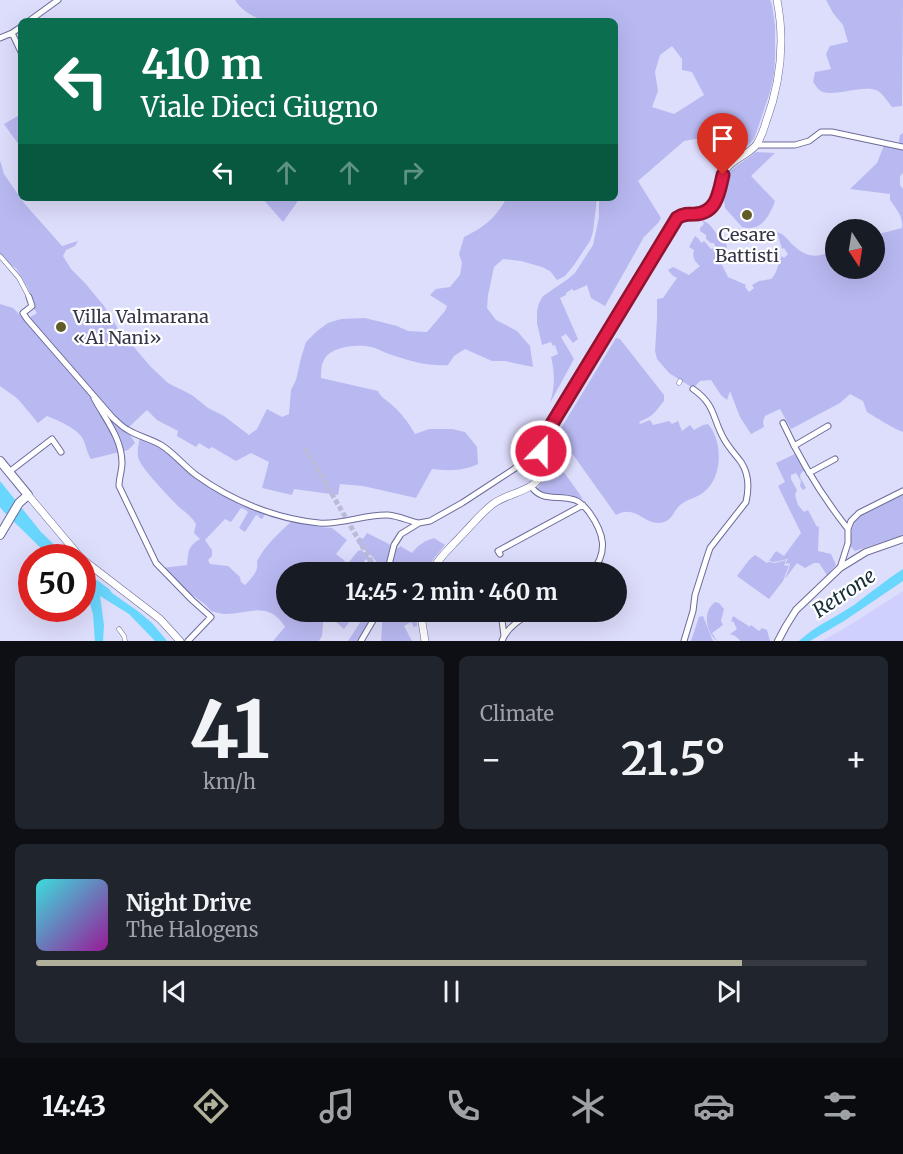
<!DOCTYPE html>
<html lang="en">
<head>
<meta charset="utf-8">
<style>
	:root { --surface:#171b24; --page:#20242c; --text:#f1f3f6; --muted:#9ea1a6; --line:#363941; --accent:#b0af99 }
	body { margin:0; font-family:Merriweather,serif; background:var(--page); color:var(--text); height:100vh; display:flex; flex-direction:column; font-size:22px; white-space:nowrap }
	* { box-sizing:border-box; margin:0 }
	p { font-size:20px; color:var(--muted) }
	.icon { flex:none; width:33px; height:33px; fill:none; stroke:currentColor; stroke-width:2; stroke-linecap:round; stroke-linejoin:round }
	.map { position:relative; height:641px; overflow:hidden }
	.drawer { display:flex; flex-direction:column; gap:15px; padding:15px; background:#0d0f14; flex:1 }
	.drawer>* { flex:none }
	.hud { position:absolute; left:18px; top:18px; width:600px; height:183px; border-radius:9px; box-shadow:0 6px 24px #0002; background:#0b6e4f; color:#fff; overflow:hidden }
	.needle { width:39px; rotate:168deg }
	.tools { position:absolute; left:825px; top:219px; display:grid; gap:12px }
	.tools a { display:grid; place-items:center; width:60px; height:60px; border-radius:50%; background:var(--surface); box-shadow:0 6px 24px #0002; font-size:30px }
	.speed { position:absolute; left:18px; top:544px; display:flex; gap:12px; font-size:30px; font-weight:700; text-align:center }
	.speed>* { display:grid; place-content:center; width:78px; height:78px; border-radius:50%; background:var(--surface); box-shadow:0 6px 24px #0002; line-height:1 }
	.speed .limit { border:9px solid #d22; background:#fff; color:#111 }
	.pin { position:absolute; display:grid; place-items:center; width:51px; height:51px; color:#fff; margin:-62px -26px; border-radius:50% 50% 50% 0; rotate:-45deg; box-shadow:0 0 6px #0007 }
	.pin .icon { rotate:45deg }
	.me { position:absolute; width:66px; margin:-33px; rotate:22deg; stroke-linejoin:round; filter:drop-shadow(0 0 4px #0008) }
	.turn { display:flex; align-items:center; gap:21px; height:126px; padding:0 24px; font-size:27px }
	.turn .icon { width:78px; height:78px; stroke-width:2.5 }
	.turn b { display:block; font-size:42px; line-height:51px }
	.lanes { display:flex; align-items:center; height:57px; padding:0 24px; background:#0003; justify-content:center; gap:30px; direction:ltr }
	.lanes .off { opacity:.35 }
	.big { font-size:45px; font-weight:700; line-height:1.1 }
	.drawer .card { flex:1; display:flex; flex-direction:column; justify-content:center; gap:9px; min-width:0; padding:0 21px; border-radius:9px; background:var(--page) }
	.drawer .dial { align-items:center; gap:0 }
	.dial b { font-size:78px; line-height:1 }
	.song { display:flex; align-items:center; gap:18px }
	.cover { width:72px; height:72px; border-radius:9px; background:linear-gradient(135deg,hsl(180 70% 55%),hsl(300 70% 35%)) }
	.played { height:6px; border-radius:3px; background:linear-gradient(90deg,var(--accent) 85%,var(--line) 85%) }
	.keys { display:flex; justify-content:space-around; direction:ltr }
	.heat { display:flex; justify-content:space-between; align-items:center; font-size:33px; direction:ltr }
	.drawer .tiles { flex:1; display:grid; gap:15px; grid-template-columns:1fr 1fr }
	.card:last-child { grid-column:span 2 }
	.trip { position:absolute; left:276px; top:562px; width:351px; height:60px; border-radius:30px; background:var(--surface); box-shadow:0 6px 24px #0002; font-weight:700; line-height:60px; text-align:center }
	.menu { display:flex; height:96px; justify-content:space-around; align-items:center; background:#090b0e; color:var(--muted) }
	.menu .icon { width:42px; height:42px }
	.menu .on { color:var(--accent) }
	.menu b { font-size:27px; color:var(--text) }
	.map>svg:first-child { display:block }
	.built { fill:#d0d0ff }
	.green { fill:#b9b9f2; fill-rule:evenodd }
	.water { fill:#69d6fe }
	.lines { fill:none; stroke-linecap:round; stroke-linejoin:round }
	.minor-tunnel { stroke:#bbbbd8; stroke-width:5; stroke-dasharray:5 2.5; stroke-linecap:butt }
	.pedestrian-casing { stroke:#6c6b99; stroke-width:5 }
	.minor-casing { stroke:#6c6b99; stroke-width:7 }
	.tertiary-casing { stroke:#6c6b99; stroke-width:8 }
	.secondary-casing { stroke:#6c6b99; stroke-width:8 }
	.primary-casing { stroke:#6c6b99; stroke-width:10 }
	.pedestrian { stroke:#fff; stroke-width:4 }
	.minor { stroke:#fff; stroke-width:5 }
	.tertiary { stroke:#fff; stroke-width:6 }
	.secondary { stroke:#fff; stroke-width:7 }
	.primary { stroke:#fff; stroke-width:8 }
	.route-casing { stroke:#92132f; stroke-width:15 }
	.route { stroke:#e11d48; stroke-width:10 }
	.poi-dot { fill:#605c28; stroke:#fff; stroke-width:2 }
	.labels { text-anchor:middle; stroke-width:4.5; stroke-linejoin:round; paint-order:stroke }
	.poi-label { font-size:18px; fill:#343448; stroke:#fff }
	.water-label { font-size:20px; font-style:italic; fill:#162e37; stroke:#fff }
</style>
</head>
<body>
<div class="map">
<svg width="903" height="641" viewBox="0 0 903 641">
	<rect width="100%" height="100%" fill="#ddddfc"/>
	<path class="built" d="M903 591V641H822L850 625Z"/>
	<path class="green" d="M235 0H770L772 5 775 26V56L774 74 770 92 754 139 747 146 738 151 718 135 684 141 638 181 661 218 658 223 644 237 605 306 591 298 587 285 574 291 572 289 566 293V295L560 298 578 339 573 343 566 334 561 337 574 359 550 403C555 387 555 373 551 357L558 354 555 345 553 346 551 342 542 345 537 323V311L539 303 543 296 568 279 575 273 593 245 599 217V198H615V21H266C253 17 243 12 235 0ZM672 46 682 59V70L692 72 704 95 674 114 652 107 658 91 655 72 660 55Z
		M826 0H903L902 106 892 107C888 102 882 92 876 90 862 85 837 96 823 92 819 91 816 86 813 82L815 72 831 69 826 54 830 46 848 42 843 25 833 13Z
		M21 114V144L19 145 4 124Z
		M903 133V173L900 176V185L903 189V432C890 427 879 419 867 412L863 401 850 394 840 403 791 429 780 409 765 416 763 422 764 427 751 434 740 417 730 391 727 400 721 395 711 380 700 381 693 388 669 373 657 359 655 351 657 319V299L663 298 677 278 672 275 668 270 673 267 689 275 700 266C695 262 692 258 694 250L689 247 695 236 699 239V240L702 243 704 241 711 249 714 248 720 253 719 259 728 277 746 285 745 287 749 292 754 288 752 285 759 281 771 279C778 273 777 264 782 256L784 258 788 254 784 248 782 249 777 232C784 234 787 239 792 244 806 258 818 259 835 249L836 268H874L875 235 902 228C903 216 897 210 890 200V194L850 189 877 163 885 143 901 146 899 141 900 135Z
		M756 152 775 153 751 176 775 201C769 217 761 232 742 227L725 208 724 201 725 181 729 172Z
		M0 160 4 174 24 203 62 246 78 241 75 246 66 250 63 256 71 269 85 283 104 306 117 327 150 366 168 383 192 395 208 408 224 416 249 435 257 429 267 409 282 417 289 414 291 390 296 380 301 358 306 342 317 331 328 323 341 319 365 318 397 326 408 331 427 332 445 311 447 306 430 295 436 289 450 287 460 275 462 263 459 254 464 237C484 227 495 219 506 199L597 198 593 232 590 241 574 265 565 276 557 280 550 271 542 267 521 261 503 259 494 267 488 295 487 308 496 320 517 331 530 346 533 367 505 361H492L465 349 454 356 448 365C429 367 407 360 389 354 383 352 377 348 371 347 358 344 331 346 324 360 321 365 321 372 321 378L378 391C381 398 387 400 392 405 401 413 409 423 415 434L429 429H452L465 432 477 447 478 464C463 471 448 471 432 469L416 498 363 486 340 484 338 495 294 489 292 495 262 488 269 462 251 453 236 461 212 447 209 449 199 443 196 447 177 436 178 431 157 420 147 410 128 428 119 421 29 318 37 313 32 306 33 305 28 288 16 268C9 265 6 257 0 253Z
		M262 198H300L283 222Z
		M702 220C716 226 714 237 726 241L727 250 723 255H722L723 251H722L715 246 714 243H711L706 239V235L700 231V228L704 224Z
		M0 304 13 308 24 319 129 433 135 443 128 450 91 459C86 452 86 442 81 436 74 427 57 420 47 416L38 423 18 399 0 386Z
		M616 338 620 339 664 395V401C654 413 655 415 639 422L640 424 650 420 653 425 669 421 672 424 678 421 682 431 690 425 694 430 703 425 708 424C723 441 723 477 704 492 697 498 686 499 679 506 674 511 672 520 664 522 645 528 637 503 616 515L559 435H561L560 430Z
		M140 436 153 442 175 458 194 476 266 513 262 519 258 517 259 514 257 516 256 515 245 532 239 528 248 512 244 509 241 508 231 522 225 519 205 540 212 550V556L208 560 210 564 228 566 240 577 241 582 245 585C252 578 259 571 257 561 266 544 279 533 293 520L319 527 332 528 347 540 336 554 345 561 336 573H286V612H324L322 636 319 641H273L285 627C269 601 249 613 226 614 221 614 216 612 211 611L206 605 184 589 162 568 187 565C189 551 187 547 200 539L194 533 196 524C192 517 186 513 179 507 171 499 143 470 139 460 136 452 139 444 140 436Z
		M545 446 549 451 583 499 569 495 541 493 537 489 548 472 550 466Z
		M795 454 805 470 801 473 800 477 806 488 803 490 800 486 801 481 796 473 791 475V479L797 490 795 495 798 505 804 512 808 510 817 527 819 526 818 551 831 554 836 565 827 575 819 563H814L805 568 797 563 785 579 790 565 789 563 785 564 788 559 774 562 769 561 776 551 784 556 801 533 778 486 785 482 776 463Z
		M903 495V535L855 551 851 547C850 538 851 526 857 519 864 511 892 500 903 495Z
		M367 533 391 545 384 573H379C380 558 366 553 357 543L359 537 363 539Z
		M434 538 445 545 434 558 425 573H389L396 547 399 548 400 546 412 553C418 545 424 541 434 538Z
		M361 550C369 557 377 562 376 573H364L370 565 369 563 366 559 355 573H346L344 568 358 551Z
		M755 555 767 563 768 562 775 563 786 560 784 565 786 566 789 565 783 581 769 599 737 576 749 560Z
		M715 602 719 603 724 609 721 621 723 625 712 633 717 641C706 632 702 612 715 602Z
		M338 612H372L371 613 374 615 360 641H348L361 621 354 616 344 629 336 622Z
		M383 612H417V626L414 627 411 622 404 626 412 641H381Z
		M703 616 713 641H691L699 617Z
		M733 616 750 627 751 625 759 631 762 628 767 630 770 641H741L735 636 730 634 737 629 733 621 731 622Z"/>
	<path class="water" d="M0 481 41 532 68 558H51L4 512 0 507Z
		M82 569 109 589 112 593 139 612 152 623 167 641H155L129 614 100 596 104 625 103 641H95L93 614 88 597 83 589Z
		M903 569V581L844 621 810 641H799C816 625 835 618 854 605 870 593 886 580 903 569Z"/>
	<g class="lines">
		<path class="minor-tunnel" d="M305 448 378 573
			M400 612 407 624"/>
		<g class="pedestrian-casing">
			<path id="pedestrian" d="M0 256 19 278 29 297
				M679 383 680 381
				M119 629 124 636 125 641"/>
		</g>
		<g class="minor-casing">
			<path id="minor" d="M29 21 58 0
				M12 33 21 52
				M0 38 12 33 21 27
				M756 145H795L809 141 821 132H832L903 147
				M29 297 32 306 23 313 27 319 113 418C118 422 122 427 128 430 138 436 150 439 161 445 174 453 184 466 196 475 232 501 276 519 319 523 342 525 365 514 388 515 399 516 409 521 419 523
				M94 398C105 419 122 438 122 463 122 471 119 478 119 486L156 563 192 600 211 617 188 641
				M783 423C801 462 821 495 848 529
				M794 446 828 426
				M9 472 52 439 61 452
				M809 473 835 459
				M531 486C542 503 558 494 575 500 581 502 585 507 589 512 604 533 609 552 591 573
				M500 554 498 551 583 505
				M840 568 848 543V529L851 521 859 513 903 491
				M387 573 394 545 401 534 419 523 430 521 462 503 514 469 529 456 541 451
				M500 573 503 568
				M501 612 504 636
				M361 641 378 612
				M502 641C507 627 521 619 533 612
				M684 641 693 611 695 595 706 560 710 548 746 502C749 489 749 474 741 462 735 454 729 448 724 439 712 418 716 405 693 389"/>
		</g>
		<g class="tertiary-casing">
			<path id="tertiary" d="M778 641 786 626 796 610 840 568 866 552 903 539"/>
		</g>
		<g class="secondary-casing">
			<path id="secondary" d="M28 495 81 558
				M82 559 160 619 180 641
				M431 573C437 559 450 548 460 537 471 526 481 513 493 504 509 492 535 492 543 472 547 461 540 451 542 440L677 218C687 210 701 217 711 208 721 200 718 185 723 174 730 159 748 156 757 144 761 137 764 129 766 122 780 84 785 41 777 0
				M422 612V622L425 641"/>
		</g>
		<g class="primary-casing">
			<path id="primary" d="M0 461 28 495 19 503 0 535"/>
		</g>
		<use href="#pedestrian" class="pedestrian"/>
		<use href="#minor" class="minor"/>
		<use href="#tertiary" class="tertiary"/>
		<use href="#secondary" class="secondary"/>
		<use href="#primary" class="primary"/>
	</g>
	<g class="lines">
		<g class="route-casing">
			<path id="route" d="M541 451V444L547 432 677 218C683 214 688 214 695 214 717 213 719 192 723 175"/>
		</g>
		<use href="#route" class="route"/>
	</g>
	<g class="poi-dot">
		<circle cx="747" cy="215" r="6"/>
		<circle cx="61" cy="327" r="6"/>
	</g>
	<g class="labels">
		<g class="poi-label">
			<text x="747" y="241">Cesare<tspan x="747" dy="21">Battisti</tspan></text>
			<text x="73" y="323" text-anchor="start">Villa Valmarana<tspan x="73" dy="21">«Ai Nani»</tspan></text>
		</g>
		<g class="water-label">
			<text transform="translate(844 593) rotate(-34)" y="7">Retrone</text>
		</g>
	</g>
</svg>
<div class="tools">
<a><svg class="needle" viewBox="-14 -14 28 28"><path d="M0-13l5 13h-10z" fill="#e53935"/><path d="M0 13l5-13h-10z" fill="#9ea1a6"/></svg></a>
</div>
<div class="speed"><div class="limit">50</div></div>
<div class="pin" style="left:723px;top:175px;background:#d93025"><svg class="icon" aria-label="arrive" viewBox="0 0 24 24"><path d="M6 21V4h12l-3 4 3 4H6"/></svg></div>
<svg class="me" style="left:541px;top:451px" viewBox="-20 -20 40 40"><circle r="17" fill="#e11d48" stroke="#fff" stroke-width="3"/><path d="M0-11L8 9 0 5-8 9z" fill="#fff"/></svg>
<div class="trip">14:45 · 2 min · 460 m</div>
<div class="hud">
<div class="turn"><svg class="icon" aria-label="left" viewBox="0 0 24 24"><path d="M17 20v-9H6M10 6l-5 5 5 5"/></svg><div><b>410 m</b>Viale Dieci Giugno</div></div>
<div class="lanes"><svg class="icon" aria-label="left" viewBox="0 0 24 24"><path d="M17 20v-9H6M10 6l-5 5 5 5"/></svg><svg class="icon off" aria-label="ahead" viewBox="0 0 24 24"><path d="M12 20V5M6 11l6-6 6 6"/></svg><svg class="icon off" aria-label="ahead" viewBox="0 0 24 24"><path d="M12 20V5M6 11l6-6 6 6"/></svg><svg class="icon off" aria-label="right" viewBox="0 0 24 24"><path d="M7 20v-9h11M14 6l5 5-5 5"/></svg></div>
</div>
</div>
<section class="drawer">
<div class="tiles">
<div class="card dial"><b>41</b><p>km/h</p></div>
<div class="card"><p>Climate</p>
<div class="heat"><a>−</a><b class="big">21.5°</b><a>+</a></div>
</div>
<div class="card">
<div class="song"><i class="cover"></i><div><b>Night Drive</b><p>The Halogens</p></div></div>
<div class="played"></div>
<div class="keys"><svg class="icon" aria-label="previous" viewBox="0 0 24 24"><path d="M18 5L8 12l10 7zM5 5v14"/></svg><svg class="icon" aria-label="pause" viewBox="0 0 24 24"><path d="M8 5v14M16 5v14"/></svg><svg class="icon" aria-label="next" viewBox="0 0 24 24"><path d="M6 5l10 7-10 7zM19 5v14"/></svg></div>
</div>
</div>
</section>
<nav class="menu">
<b>14:43</b>
<svg class="icon on" aria-label="directions" viewBox="0 0 24 24"><path d="M12 3l9 9-9 9-9-9zM9 14v-3h6M13 9l2 2-2 2"/></svg>
<svg class="icon" aria-label="music" viewBox="0 0 24 24"><path d="M9 18V5l10-2v13"/><circle cx="6" cy="18" r="3"/><circle cx="16" cy="16" r="3"/></svg>
<svg class="icon" aria-label="phone" viewBox="0 0 24 24"><path d="M5 4h4l2 5-3 2q2 4 5 5l2-3 5 2v4C11 20 4 13 5 4z"/></svg>
<svg class="icon" aria-label="climate" viewBox="0 0 24 24"><path d="M12 3v18M4 7l16 10M4 17L20 7"/></svg>
<svg class="icon" aria-label="car" viewBox="0 0 24 24"><path d="M5 17H2v-5l4-1 3-4h7l3 4 3 1v5h-3M9 17h6M6 11h13"/><circle cx="7" cy="17" r="2"/><circle cx="17" cy="17" r="2"/></svg>
<svg class="icon" aria-label="filters" viewBox="0 0 24 24"><path d="M4 7h16M4 17h16"/><circle cx="9" cy="7" r="2"/><circle cx="15" cy="17" r="2"/></svg>
</nav>
</body>
</html>
